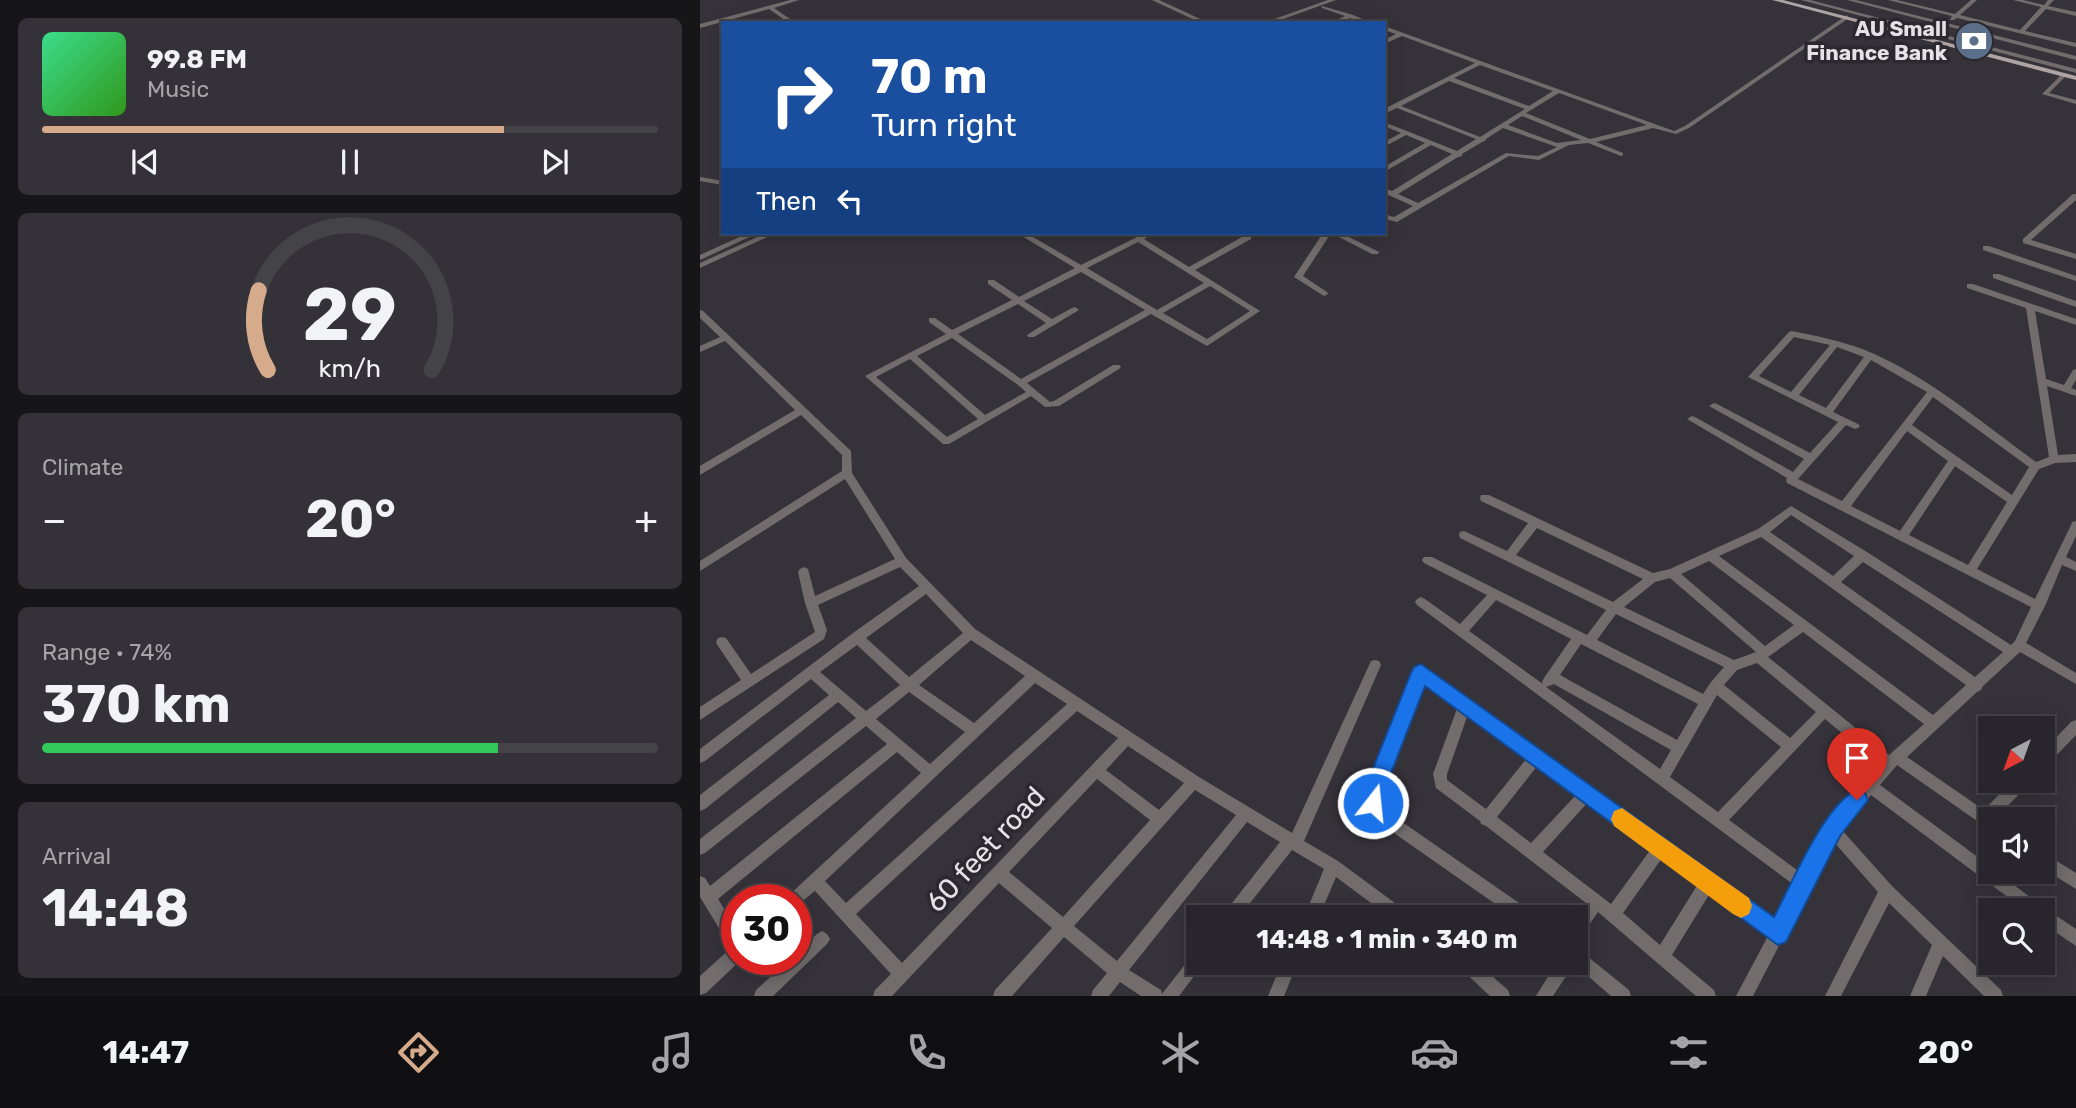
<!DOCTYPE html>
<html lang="en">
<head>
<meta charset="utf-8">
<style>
	:root { --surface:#28262c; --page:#343238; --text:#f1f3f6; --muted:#a5a5a9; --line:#444348; --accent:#d6ab8b }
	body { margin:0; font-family:Rubik,sans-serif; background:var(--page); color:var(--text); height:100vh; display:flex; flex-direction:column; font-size:26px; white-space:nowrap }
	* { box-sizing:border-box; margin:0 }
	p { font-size:23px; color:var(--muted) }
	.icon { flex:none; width:38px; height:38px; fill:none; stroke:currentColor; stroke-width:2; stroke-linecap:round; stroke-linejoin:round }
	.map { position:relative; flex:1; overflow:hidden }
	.details { display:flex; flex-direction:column; gap:18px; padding:18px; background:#161518; width:700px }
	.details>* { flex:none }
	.guide { position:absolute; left:21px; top:21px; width:665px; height:214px; border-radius:0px; box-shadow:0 4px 18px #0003,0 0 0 2px var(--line); background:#1a4fa0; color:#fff; overflow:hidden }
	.needle { width:46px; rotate:221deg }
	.fabs { position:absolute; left:1278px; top:716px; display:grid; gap:14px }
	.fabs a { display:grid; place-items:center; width:77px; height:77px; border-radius:0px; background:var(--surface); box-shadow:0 4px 18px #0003,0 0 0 2px var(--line); font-size:35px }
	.speed { position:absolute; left:21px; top:884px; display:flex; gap:14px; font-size:35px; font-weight:700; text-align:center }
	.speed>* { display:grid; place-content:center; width:91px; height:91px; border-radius:50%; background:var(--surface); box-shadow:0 4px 18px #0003,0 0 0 2px var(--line); line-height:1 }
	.speed .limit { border:10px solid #d22; background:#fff; color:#111 }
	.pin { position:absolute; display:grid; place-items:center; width:60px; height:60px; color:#fff; margin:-72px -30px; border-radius:50% 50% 50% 0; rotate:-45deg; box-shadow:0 0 7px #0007 }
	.pin .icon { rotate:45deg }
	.me { position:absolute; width:77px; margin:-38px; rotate:16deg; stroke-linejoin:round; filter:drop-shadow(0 0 5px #0008) }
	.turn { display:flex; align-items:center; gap:24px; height:147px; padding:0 35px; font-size:32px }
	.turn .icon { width:91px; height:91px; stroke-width:2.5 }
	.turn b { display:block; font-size:49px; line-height:60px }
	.then { display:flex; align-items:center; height:66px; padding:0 35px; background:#0003; gap:14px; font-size:26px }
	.big { font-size:52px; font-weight:700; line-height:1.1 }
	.details .widget { flex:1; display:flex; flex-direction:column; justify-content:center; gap:10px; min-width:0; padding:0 24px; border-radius:10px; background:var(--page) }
	.details .dial { align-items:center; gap:0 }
	.dial svg { height:182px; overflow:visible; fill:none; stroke:var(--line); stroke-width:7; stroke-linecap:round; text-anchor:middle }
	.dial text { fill:var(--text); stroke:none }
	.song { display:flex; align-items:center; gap:21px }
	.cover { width:84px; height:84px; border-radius:10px; background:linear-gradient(135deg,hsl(150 70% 55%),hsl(110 70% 35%)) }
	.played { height:7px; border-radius:4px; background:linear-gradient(90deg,var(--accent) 75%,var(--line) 75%) }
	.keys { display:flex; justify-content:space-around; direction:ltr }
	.heat { display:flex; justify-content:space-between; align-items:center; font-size:38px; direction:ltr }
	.charge { height:10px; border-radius:5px; background:linear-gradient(90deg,#34c759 74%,var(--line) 0) }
	.trip { position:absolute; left:486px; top:905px; width:402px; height:70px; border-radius:0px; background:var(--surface); box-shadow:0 4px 18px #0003,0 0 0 2px var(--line); font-weight:700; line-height:70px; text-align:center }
	.tabs { display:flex; height:112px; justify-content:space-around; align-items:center; background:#100f12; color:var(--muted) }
	.tabs .icon { width:49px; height:49px }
	.tabs .current { color:var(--accent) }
	.tabs b { font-size:32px; color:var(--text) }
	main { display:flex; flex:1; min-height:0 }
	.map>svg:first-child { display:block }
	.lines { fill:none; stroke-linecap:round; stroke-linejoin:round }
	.minor { fill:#726d6c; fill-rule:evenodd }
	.major { fill:#aea4a3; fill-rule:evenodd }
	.route { fill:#1a73e8; stroke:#114b97; stroke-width:2 }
	.slow { fill:#f59e0b }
	.labels { text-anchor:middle; stroke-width:7; stroke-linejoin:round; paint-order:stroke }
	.far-poi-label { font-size:21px; font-weight:bold; fill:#e5e2e7; stroke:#2c282f; text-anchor:end }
	.near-street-label { font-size:28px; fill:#e5e2e7; stroke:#2c282f }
</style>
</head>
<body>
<main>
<section class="details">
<div class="widget">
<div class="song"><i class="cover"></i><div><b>99.8 FM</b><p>Music</p></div></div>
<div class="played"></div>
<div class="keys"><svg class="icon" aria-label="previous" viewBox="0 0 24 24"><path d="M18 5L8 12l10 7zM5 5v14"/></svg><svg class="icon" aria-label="pause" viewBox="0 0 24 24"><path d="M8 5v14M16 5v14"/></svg><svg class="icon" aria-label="next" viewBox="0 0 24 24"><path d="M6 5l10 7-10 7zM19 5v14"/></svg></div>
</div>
<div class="widget dial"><svg viewBox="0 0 100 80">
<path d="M14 69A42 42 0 1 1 86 69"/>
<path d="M14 69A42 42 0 0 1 10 34" stroke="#d6ab8b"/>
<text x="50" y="56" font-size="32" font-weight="700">29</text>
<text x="50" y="72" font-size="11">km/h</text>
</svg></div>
<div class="widget"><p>Climate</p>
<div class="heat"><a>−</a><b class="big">20°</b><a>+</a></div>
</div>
<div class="widget"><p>Range · 74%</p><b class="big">370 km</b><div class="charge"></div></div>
<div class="widget"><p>Arrival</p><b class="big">14:48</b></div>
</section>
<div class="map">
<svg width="1376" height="996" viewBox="0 0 1376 996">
	<rect width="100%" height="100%" fill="#36323a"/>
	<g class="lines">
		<path class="minor" d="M90 0H99L74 8 96 23H89L69 9 0 28V24Z
			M452 0H459L509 23H501Z
			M628 0H636L572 23H563Z
			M1101 0H1110L1376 69V73Z
			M1147 0H1156L1376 56V60Z
			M1188 0H1197L1255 14 1271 0H1277L1260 15 1320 30 1341 7 1313 0H1323L1344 5 1348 0H1354L1348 6 1376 12V16L1346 9 1325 31 1376 43V47L1257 18 1254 20H1250L1252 16Z
			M622 6 653 15 672 23H663L650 18 639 23H631L645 16 622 8Z
			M1147 15 1149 18 989 128 976 134 953 128 896 142 923 153V155L921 156 888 143 869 145 839 160 809 156 697 222 684 219V214L694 217 713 206 684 193V188L692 191 752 154 731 145 684 172V167L725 143 706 135 684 147V142L701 133 684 126V122L757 151 776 139 697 108 684 114V109L775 63 702 36 684 44V40L696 34 684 30V26L974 131 985 126ZM780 65 853 91 829 106 754 78ZM749 81 825 109 780 137 701 106ZM859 93 947 125 890 139 826 113ZM822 116 881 140 857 143 808 125ZM803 128 857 147 838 156 806 153 718 203 698 194 758 157 762 156V154L782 142 785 141 786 139Z
			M1362 74 1367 75 1349 93 1376 100V104L1342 94Z
			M0 177 23 181V185L0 181Z
			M1373 194H1376V200L1331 240 1376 254V259L1323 243V239Z
			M48 233H58L0 260V255Z
			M66 233H76L0 268V263Z
			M317 233H326L381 265 445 233H454L444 239 489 267 542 237 535 233H545L551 235V239L495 270 560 311 507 346 451 314 327 383 350 402 354 401 413 365H419L421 367 419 369 359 406 345 407 331 396 249 444H243L165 376 246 334 229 322V318H235L252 330 312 300 288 284V280H294L319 297 375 268ZM438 242 504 283 457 310 387 268ZM381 272 445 310 321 379 258 334 318 304 346 323 327 335 328 337H334L379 310 375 307 372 308 352 319 324 301ZM510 286 550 311 507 339 463 313ZM252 338 318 385 326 392 285 415 217 356ZM210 359 278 419 247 437 176 377Z
			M623 233H631L603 276 627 292 628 294 624 296 594 277Z
			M631 233H641L679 252 678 254H672Z
			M1283 246H1289L1376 276V281L1283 250Z
			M1293 274H1299L1376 301V307L1293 278Z
			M1267 284H1273L1376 319V325L1335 311 1346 379 1364 385 1373 370 1376 369V380L1371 388 1376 390V396L1347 386 1358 455 1376 454V462L1355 463 1339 469 1277 569 1335 599 1371 525 1372 522 1376 521V536L1366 557 1376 562V571L1362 565 1345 606 1326 643 1376 673V684L1320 652 1283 686 1281 690 1277 692 1207 757 1284 810 1313 780H1330L1328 785 1295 819H1290V830L1197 765 1180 785 1290 866V872H1297L1343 907 1376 929V946L1342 923V910H1325L1171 795 1141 829 1192 886 1301 990 1303 996H1284L1243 956 1226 996H1210L1232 945 1189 903 1141 996H1125L1178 892 1133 841 1053 996H1036L1068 936 1010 893 972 955 1014 990 1016 996H996L898 912 882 935 877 937V917L886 903 786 826 781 824 780 821 736 788 733 774 758 706 724 681 679 796 682 808 832 912 834 917H814L671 817 665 796 715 672 717 668 721 667 842 752 1075 922 1094 885 717 605 715 602 717 599 721 597 725 599 760 624 787 595 724 563 722 560 724 557H732L887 635 906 610 760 538 759 535 760 532 764 531 807 551 828 523 781 501 780 498 781 495H789L953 573 970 569 1058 529 1091 506 1167 552 1311 645 1315 641 1331 607 1087 483 1086 480 1087 478 987 419 992 416 995 417 1093 472 1104 459 1009 406 1014 403 1017 404 1110 453 1138 422 1048 377 1089 332 1092 331C1117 336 1141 341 1165 350 1228 376 1281 422 1336 462L1349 457 1326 308 1267 288ZM1094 337 1130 345 1091 392 1059 376ZM1137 347 1164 357 1126 408 1099 395ZM1171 360 1227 392 1142 501 1098 479 1146 425 1155 429 1158 428 1160 426 1158 424 1133 412ZM1233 397 1329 467 1312 495 1212 425ZM1207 431 1248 461 1200 531 1151 506ZM1255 466 1307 502 1268 565 1209 535ZM1091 515 1154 556 1133 576 1070 532ZM837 528 943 579 913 602 816 555ZM1061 537 1266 685 1233 715 1019 556ZM1009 561 1094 625 1065 646 981 574ZM1163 562 1303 652 1275 677 1141 582ZM970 578 1056 652 1034 660 924 607 955 582ZM796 600 871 639 844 678 842 682 843 684 769 631ZM916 614 1024 667 1011 682 1003 694 897 640ZM1103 632 1224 724 1189 755 1068 657ZM881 644 998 704 977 740 860 675ZM1057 663 1116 712 1090 738 1024 685 1037 670ZM854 684 971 750 960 769 846 687ZM1017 695 1081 747 1018 812 970 777ZM768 714 827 758 786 809 747 780V774ZM1125 719 1180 765 1127 824 1101 873 1029 820ZM838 765 877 794 831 843 797 817ZM888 802 951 849 911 904 843 852ZM962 858 998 884 960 945 923 913Z
			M0 310 3 311 151 451 152 473 206 558 275 629 499 777 592 833 671 661 675 660 679 661 681 665 604 841 638 861 707 912 709 917H690L636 877 619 917H604L624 869 592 850 539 917H523L525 912 580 842 547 822 429 970 461 990 462 994 494 953 499 950V962L504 963 479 996H441L420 982 409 996H391L393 990 407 973 364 937 312 996H293L295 990 352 928 299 883 192 996H173L175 990 191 974 115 891 96 906V900H87L89 895 221 773 197 752 18 899 37 929V959H42L6 993 0 995V976L31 948 0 897V876L5 878 10 886 187 744 166 726 5 853 0 855V839L156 718 138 702 5 809 0 811V795L129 695 111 679 5 761 0 763V749L153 633 219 586 200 567 118 605 127 630 124 639 0 720V707L41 680 18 646 16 642 18 638 22 637 26 638 51 674 115 632 105 603 98 572 100 569 104 567 108 569 115 596 195 559 145 479 0 571V561L142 471V455L101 415 0 475V466L95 410 25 341 0 352V346L20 337 0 318ZM226 594 263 633 209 677 166 638ZM271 640 325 676 274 723 219 685ZM157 645 200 685 166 711 120 672ZM335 683 367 704 146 903 125 881ZM209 692 265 732 230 764 176 719ZM377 711 418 738 202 963 156 914ZM428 746 484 783 459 810 406 770ZM397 779 450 820 363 917 309 872ZM495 790 536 815 417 961 374 926Z
			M1376 720V735L1347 765 1342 767V752L1371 722Z
			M1342 852 1376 873V889L1342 868Z
			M122 931 127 934 130 939 127 944 73 996H54L56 990 90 959H96V953L117 934Z
			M877 949 882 952 929 990 931 996H911L874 964 853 996H836L857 962H877Z
			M582 962H598L584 996H568Z
			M756 962H776L808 990 810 996H790L759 967Z"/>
		<path class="major" d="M1072 0H1083L1376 76V80Z"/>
	</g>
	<path class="route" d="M721 664 1074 917C1091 885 1125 803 1157 790L1165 793 1168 800 1140 836 1086 942 1078 945 725 686 682 796 680 810 673 813 665 810 662 796 711 673 714 667Z"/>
	<path class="slow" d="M922 808 1049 898 1052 906 1049 914 1041 918 1033 914 914 826 911 819 914 811Z"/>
	<defs>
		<g id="bank-disc" transform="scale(2.0125)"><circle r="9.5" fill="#5c6f8a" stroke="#2c282f"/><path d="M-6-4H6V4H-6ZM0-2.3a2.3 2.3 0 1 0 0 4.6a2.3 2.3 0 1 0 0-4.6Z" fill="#fff"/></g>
	</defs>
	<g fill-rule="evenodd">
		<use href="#bank-disc" x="1274" y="41"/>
	</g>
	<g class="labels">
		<g class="far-poi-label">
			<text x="1247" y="36">AU Small<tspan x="1247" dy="24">Finance Bank</tspan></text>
		</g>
		<g class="near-street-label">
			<text transform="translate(285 849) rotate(-47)" y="10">60 feet road</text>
		</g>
	</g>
</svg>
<div class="fabs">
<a><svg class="needle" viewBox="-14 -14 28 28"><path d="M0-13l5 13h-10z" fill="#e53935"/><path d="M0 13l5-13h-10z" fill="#a5a5a9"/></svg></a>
<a><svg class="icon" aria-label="sound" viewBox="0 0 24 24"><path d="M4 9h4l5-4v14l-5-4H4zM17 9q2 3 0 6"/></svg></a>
<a><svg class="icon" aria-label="search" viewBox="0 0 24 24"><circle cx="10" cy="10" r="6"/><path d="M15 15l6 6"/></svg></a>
</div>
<div class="speed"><div class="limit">30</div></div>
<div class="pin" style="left:1157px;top:800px;background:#d93025"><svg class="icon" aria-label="arrive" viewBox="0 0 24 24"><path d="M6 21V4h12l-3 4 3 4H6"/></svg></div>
<svg class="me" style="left:673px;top:803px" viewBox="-20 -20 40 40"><circle r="17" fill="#1a73e8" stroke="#fff" stroke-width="3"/><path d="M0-11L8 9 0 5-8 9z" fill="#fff"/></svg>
<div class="trip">14:48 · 1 min · 340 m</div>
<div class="guide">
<div class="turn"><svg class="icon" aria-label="right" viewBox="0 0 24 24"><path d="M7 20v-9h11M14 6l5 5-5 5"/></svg><div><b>70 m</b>Turn right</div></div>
<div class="then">Then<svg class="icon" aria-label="left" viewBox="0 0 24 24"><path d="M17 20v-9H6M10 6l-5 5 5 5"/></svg></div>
</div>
</div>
</main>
<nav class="tabs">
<b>14:47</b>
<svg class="icon current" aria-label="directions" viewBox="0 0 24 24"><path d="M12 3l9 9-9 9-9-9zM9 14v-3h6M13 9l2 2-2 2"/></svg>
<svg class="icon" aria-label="music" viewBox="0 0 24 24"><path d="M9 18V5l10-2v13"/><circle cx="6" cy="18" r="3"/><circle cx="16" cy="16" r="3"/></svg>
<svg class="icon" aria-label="phone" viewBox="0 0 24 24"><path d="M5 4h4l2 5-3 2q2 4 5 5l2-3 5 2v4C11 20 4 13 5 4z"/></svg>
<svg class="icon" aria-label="climate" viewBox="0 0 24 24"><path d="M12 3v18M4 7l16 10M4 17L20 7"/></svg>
<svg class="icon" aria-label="car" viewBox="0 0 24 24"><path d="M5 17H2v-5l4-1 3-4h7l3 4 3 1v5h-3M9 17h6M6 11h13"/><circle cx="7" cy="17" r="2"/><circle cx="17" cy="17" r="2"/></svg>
<svg class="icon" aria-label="filters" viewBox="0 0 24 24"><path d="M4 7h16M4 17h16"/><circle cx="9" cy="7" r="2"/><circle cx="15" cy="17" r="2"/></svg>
<b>20°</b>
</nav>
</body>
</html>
